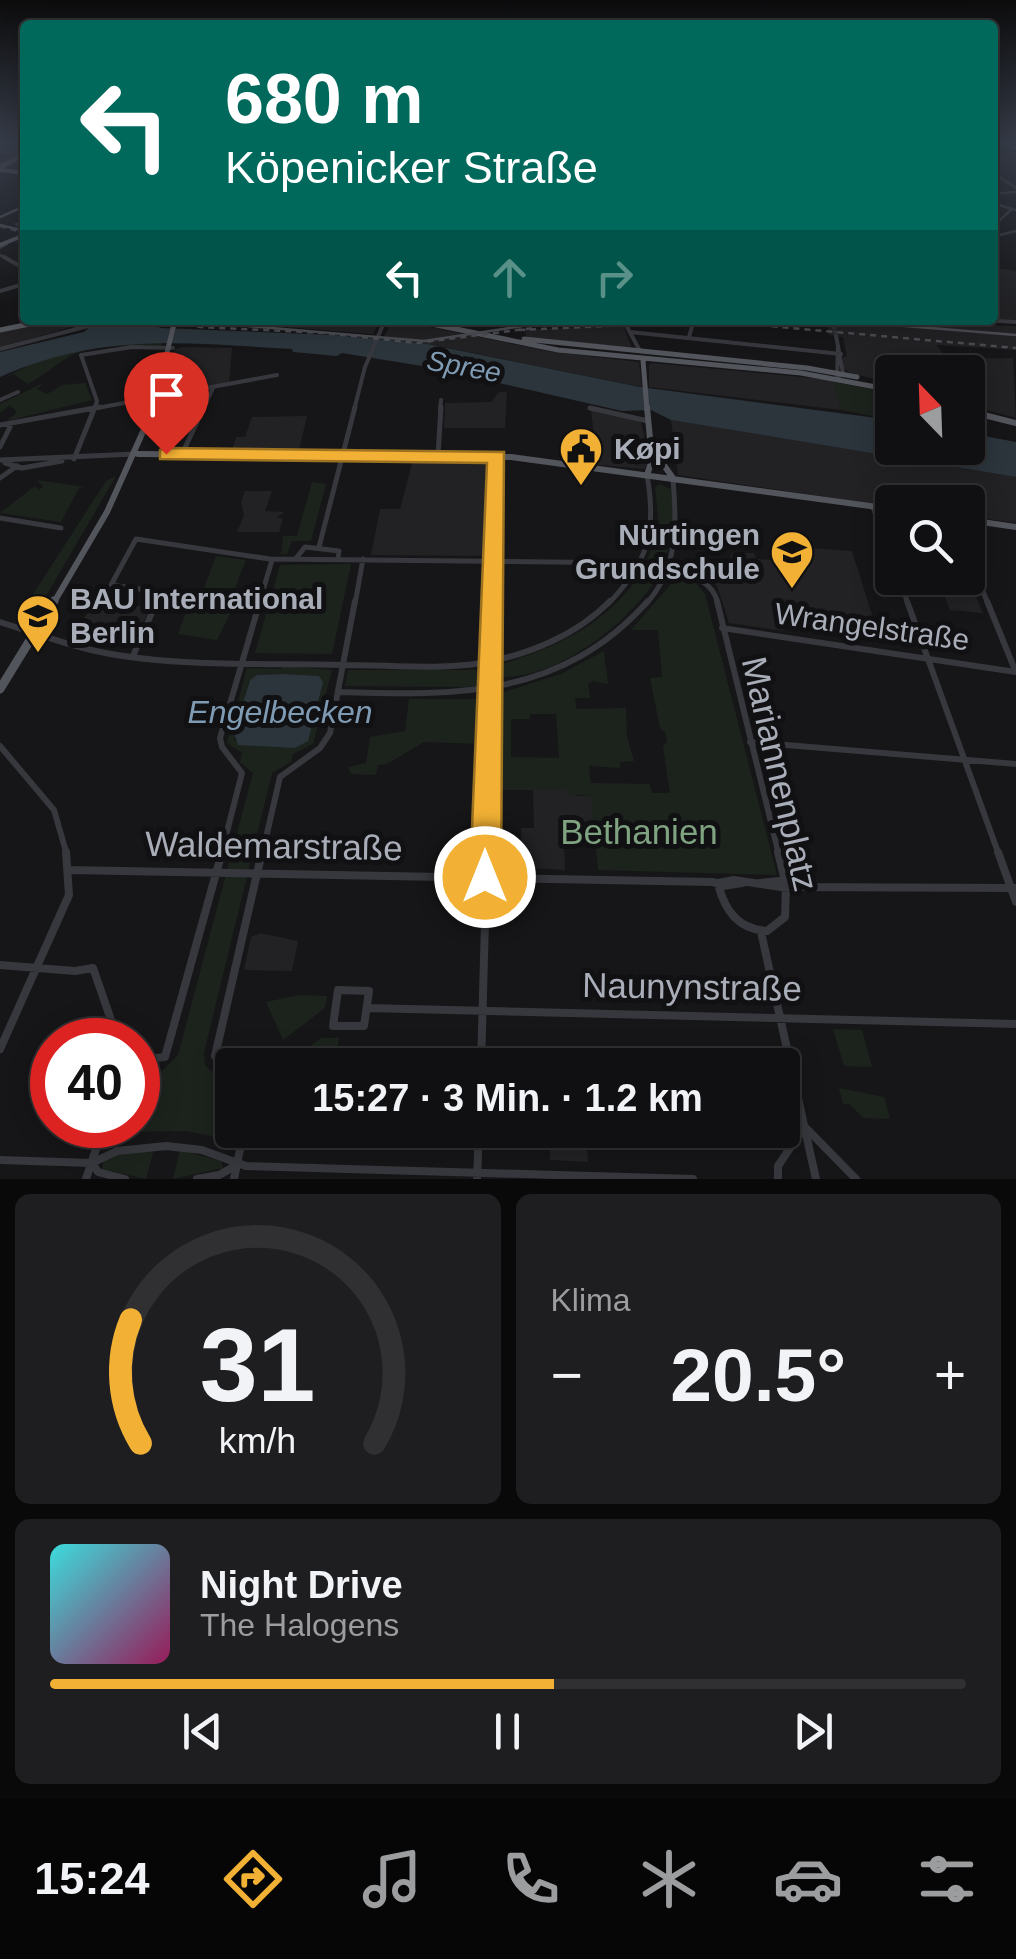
<!DOCTYPE html>
<html lang="de">
<head>
<meta charset="utf-8">
<style>
	:root { --surface:#101012; --page:#1e1e20; --text:#f1f3f6; --muted:#9c9d9f; --line:#303032; --accent:#f2b134 }
	body { margin:0; font-family:Arial,sans-serif; background:var(--page); color:var(--text); height:100vh; display:flex; flex-direction:column; font-size:38px; white-space:nowrap }
	* { box-sizing:border-box; margin:0 }
	p { font-size:32px; color:var(--muted) }
	.icon { flex:none; width:55px; height:55px; fill:none; stroke:currentColor; stroke-width:2; stroke-linecap:round; stroke-linejoin:round }
	.map { position:relative; height:1179px; overflow:hidden }
	.side { display:flex; flex-direction:column; gap:15px; padding:15px; background:#09090a; flex:1 }
	.side>* { flex:none }
	.guide { position:absolute; left:20px; top:20px; width:978px; height:305px; border-radius:10px; box-shadow:0 5px 25px #0003,0 0 0 2px var(--line); background:#00695c; color:#fff; overflow:hidden }
	.needle { width:65px; rotate:337deg }
	.controls { position:absolute; left:875px; top:355px; display:grid; gap:20px }
	.controls a { display:grid; place-items:center; width:110px; height:110px; border-radius:10px; background:var(--surface); box-shadow:0 5px 25px #0003,0 0 0 2px var(--line); font-size:50px }
	.speed { position:absolute; left:30px; top:1018px; display:flex; gap:20px; font-size:50px; font-weight:700; text-align:center }
	.speed>* { display:grid; place-content:center; width:130px; height:130px; border-radius:50%; background:var(--surface); box-shadow:0 5px 25px #0003,0 0 0 2px var(--line); line-height:1 }
	.speed .limit { border:15px solid #d22; background:#fff; color:#111 }
	.pin { position:absolute; display:grid; place-items:center; width:85px; height:85px; color:#fff; margin:-102px -42px; border-radius:50% 50% 50% 0; rotate:-45deg; box-shadow:0 0 10px #0007 }
	.pin .icon { rotate:45deg }
	.me { position:absolute; width:110px; margin:-55px; rotate:0deg; stroke-linejoin:round; filter:drop-shadow(0 0 8px #0008) }
	.turn { display:flex; align-items:center; gap:35px; height:210px; padding:0 40px; font-size:45px }
	.turn .icon { width:130px; height:130px; stroke-width:2.5 }
	.turn b { display:block; font-size:70px; line-height:85px }
	.lanes { display:flex; align-items:center; height:95px; padding:0 40px; background:#0003; justify-content:center; gap:50px; direction:ltr }
	.lanes .off { opacity:.35 }
	.big { font-size:75px; font-weight:800; line-height:1.1 }
	.side .card { flex:1; display:flex; flex-direction:column; justify-content:center; gap:15px; min-width:0; padding:0 35px; border-radius:15px; background:var(--page) }
	.side .dial { align-items:center; gap:0 }
	.dial svg { height:260px; overflow:visible; fill:none; stroke:var(--line); stroke-width:7; stroke-linecap:round; text-anchor:middle }
	.dial text { fill:var(--text); stroke:none }
	.song { display:flex; align-items:center; gap:30px }
	.cover { width:120px; height:120px; border-radius:15px; background:linear-gradient(135deg,hsl(180 70% 55%),hsl(330 70% 35%)) }
	.played { height:10px; border-radius:5px; background:linear-gradient(90deg,var(--accent) 55%,var(--line) 55%) }
	.keys { display:flex; justify-content:space-around; direction:ltr }
	.heat { display:flex; justify-content:space-between; align-items:center; font-size:55px; direction:ltr }
	.side .tiles { flex:1; display:grid; gap:15px; grid-template-columns:1fr 1fr }
	.card:last-child { grid-column:span 2 }
	.trip { position:absolute; left:215px; top:1048px; width:585px; height:100px; border-radius:10px; background:var(--surface); box-shadow:0 5px 25px #0003,0 0 0 2px var(--line); font-weight:800; line-height:100px; text-align:center }
	.menu { display:flex; height:160px; justify-content:space-around; align-items:center; background:#060607; color:var(--muted) }
	.menu .icon { width:70px; height:70px }
	.menu .active { color:var(--accent) }
	.menu b { font-size:45px; color:var(--text) }
	.map>svg:first-child { display:block }
	.built { fill:#222225 }
	.green { fill:#1c231d; fill-rule:evenodd }
	.water { fill:#2c353c }
	.lines { fill:none; stroke-linecap:round; stroke-linejoin:round }
	.minor-tunnel { stroke:#333438; stroke-width:4; stroke-dasharray:4 1; stroke-linecap:butt }
	.major-tunnel { stroke:#333438; stroke-width:4; stroke-dasharray:4 2.5; stroke-linecap:butt }
	.minor-far4 { stroke:#37383d; stroke-width:2.5 }
	.minor-far3 { stroke:#37383d; stroke-width:4 }
	.minor-far2 { stroke:#37383d; stroke-width:5 }
	.minor-far1 { stroke:#37383d; stroke-width:6 }
	.minor { stroke:#37383d; stroke-width:8 }
	.major-far3 { stroke:#53555c; stroke-width:4 }
	.major-far2 { stroke:#53555c; stroke-width:5 }
	.major-far1 { stroke:#53555c; stroke-width:6 }
	.major { stroke:#53555c; stroke-width:9 }
	.tram { stroke:#4a4c52; stroke-width:2.5 }
	.rail { stroke:#4a4c52; stroke-width:2.5; stroke-dasharray:6 5; stroke-linecap:butt }
	.route { fill:#f2b134; stroke:#9d7322; stroke-width:2.5 }
	.labels { text-anchor:middle; stroke-width:10; stroke-linejoin:round; paint-order:stroke }
	.far-water-label { font-size:28px; font-style:italic; fill:#7f9bb3; stroke:#111113 }
	.poi-label { font-size:30px; font-weight:bold; fill:#a8adb8; stroke:#111113; text-anchor:start }
	.street-label { font-size:30px; fill:#a8adb8; stroke:#111113 }
	.water-label { font-size:32px; font-style:italic; fill:#7f9bb3; stroke:#111113 }
	.near-street-label { font-size:35px; fill:#a8adb8; stroke:#111113 }
	.near-park-label { font-size:35px; fill:#7fa381; stroke:#111113 }
</style>
</head>
<body>
<div class="map">
<svg width="1016" height="1179" viewBox="0 0 1016 1179">
	<rect width="100%" height="100%" fill="#161618"/>
	<path class="built" d="M992 267 1016 271V320L993 319Z
		M54 320H71L74 326 0 348V331Z
		M198 320H380L373 334Z
		M394 320 553 352 639 362 642 387 434 345 381 341Z
		M827 320 1016 326V350L936 345 948 359 1013 358 1016 418 968 405V372H892V384L848 372 844 368 843 357H847L843 337 829 335Z
		M623 325 632 348 527 338 524 330Z
		M184 347 232 348 229 383 164 391 175 349Z
		M652 363 833 380 841 410 649 387V365Z
		M499 392H507L505 428H444L445 403 491 402Z
		M591 411 641 421 649 460 645 469 598 465Z
		M307 416 299 450H232L236 437H245L252 417Z
		M671 420 1016 477V523L968 516V502L881 505 678 475Z
		M413 460 491 462 488 556 371 555 380 509H400Z
		M245 491H272L265 511 285 512 277 517 283 519 279 532H237L244 515 241 502Z
		M807 548 852 551 873 618 781 607 784 631 729 623 717 586 701 572 723 573 732 553H754L756 559 774 560 773 552 807 554Z
		M968 574 976 597 983 613 950 610 937 578H968Z
		M133 606H151L133 644 100 646 72 639 89 610 130 612Z
		M533 790H567L577 796H592L596 844H588L586 824H576L577 844 564 845 565 870 522 868 521 828H534Z
		M260 933 298 941 292 971 244 970 251 937Z
		M550 1130H586L588 1162 550 1160Z"/>
	<path class="green" d="M126 343H162L161 346C133 346 93 342 67 358 52 367 43 377 27 384L14 374 0 380 46 357Z
		M833 382 892 393V420L841 410Z
		M43 383 37 389 47 394 62 385 85 383 92 400 7 421 17 412 10 405 0 413V404Z
		M116 476 35 615 19 616 106 481Z
		M37 480 85 487 79 488 61 522 0 513 35 486 39 490 43 487Z
		M312 482 326 484 311 541H292L287 554H278L282 551 283 536H297Z
		M659 484 671 489C676 520 673 545 659 573L653 571 654 567 645 568 659 524 655 488Z
		M216 556 246 560 235 588H204Z
		M351 564 332 654 255 653 280 565Z
		M643 570 658 576C631 622 559 677 504 677L502 664C559 647 611 621 643 570Z
		M680 580 696 583 705 594 777 875 598 870 591 796 567 794 566 790H496L498 694 561 674 604 651 608 684 593 681 588 684 590 698H575L576 709 626 708 627 737 634 761 620 762V768L589 766 591 783 650 784 652 793H670L663 746 667 742 665 732 660 728 650 678 662 677 658 630H631L671 584ZM530 714H556L559 758 511 757V719H530Z
		M189 605 250 607 248 613 231 612 217 640 178 634Z
		M282 666 332 670 313 744 293 754 291 762 272 773 204 1053 205 1065 211 1071 232 1072 234 1140 185 1131 133 1132V1128L119 1133 121 1125H138V1072H161L178 1055 253 773 240 762 242 753 227 743 247 668 281 669ZM282 674 318 676 323 682 234 741 249 681 257 675Z
		M348 670H476L480 681 478 686 464 687 345 686Z
		M409 699H483L482 744 424 742 387 764 378 765 376 775 351 774 348 767 366 763 370 737 405 731Z
		M299 995 327 996 325 1008 283 1040 266 1002Z
		M833 1029 862 1030 872 1067 844 1066Z
		M321 1038H339L335 1065H285Z
		M839 1088 884 1097 890 1119 864 1118 849 1104H843Z
		M154 1149 146 1179 102 1169 104 1157Z
		M180 1150 221 1161 223 1168 173 1179Z"/>
	<path class="water" d="M125 320H140L161 328 334 335 427 344 640 387 892 420V448H968V433L1016 442V477L671 420 651 410 622 411 434 368 342 353 337 356 293 352 292 349C185 343 101 332 0 377V352L84 332 91 326Z
		M283 674 319 676 323 682 308 741 295 748 238 745 234 733 250 680 257 675Z"/>
	<g class="lines">
		<path class="minor-tunnel" d="M833 320 836 336"/>
		<path class="major-tunnel" d="M19 233 25 231"/>
		<path class="minor-far4" d="M0 146 4 143
			M0 152 21 153
			M992 157 1000 158
			M992 172 1016 188
			M992 194 1016 192
			M992 203 1016 210
			M16 224 25 228
			M992 227 1012 209
			M992 237 1016 231
			M0 248 7 244
			M0 255 8 260"/>
		<path class="minor-far3" d="M4 257 25 269
			M0 291 24 284
			M503 320 506 325
			M983 320 1016 322
			M626 325 640 351
			M630 332 841 354
			M836 336 838 346
			M689 337 693 323
			M838 346 843 373 837 378Z
			M0 349 111 320
			M905 372V366L942 372
			M876 382 877 363 905 366
			M0 400 18 392
			M590 408 597 410
			M86 410 277 375
			M94 410 97 401 81 355 132 347 173 348
			M203 410 213 388
			M354 410 365 367 385 320
			M440 410 441 400"/>
		<path class="minor-far2" d="M590 408 648 421
			M0 425 100 407
			M0 447 12 423
			M182 454 204 407
			M438 455 441 407
			M74 459 95 407
			M0 460 135 454
			M5 463 22 468 62 461
			M0 478 17 466
			M873 507 892 561
			M0 518 61 528
			M319 547 355 407
			M968 553 988 604
			M297 557 305 547 339 551 338 558
			M667 573C690 576 712 578 718 604
			M899 578 908 604
			M156 604 161 592 111 585 136 539 270 559 639 563
			M259 604 272 560
			M355 604 363 559
			M493 604 497 457
			M608 604C648 563 657 531 647 475
			M646 604C678 569 677 524 673 480"/>
		<path class="minor-far1" d="M717 601 779 855
			M907 601 999 855
			M987 601 1015 670
			M0 622C29 631 58 642 87 649 164 668 265 663 345 665 390 665 438 670 482 663 528 655 577 635 610 601
			M722 628 1016 672
			M133 656 157 601
			M338 692C458 696 561 698 648 601
			M750 742 1016 764
			M0 746 54 810 67 855
			M221 855 242 773 222 747 220 738 260 601
			M262 855 280 777 320 748 330 733 355 601
			M487 855 493 601"/>
		<path class="minor" d="M998 852 1016 902
			M69 870 713 882 723 886 742 883
			M718 883 734 880 781 887 1016 888
			M760 883 779 881 786 885
			M718 884C725 911 738 929 767 931L785 917 786 885 778 852
			M761 932 816 1179
			M0 965 75 971 93 968 118 1040
			M338 990 369 991 364 1026H333Z
			M367 1008 1016 1024
			M0 1049 69 895 66 852
			M138 1060 165 1057 222 852
			M253 1065 220 1062 215 1056 262 852
			M266 1065 284 1052
			M481 1065 487 852
			M806 1128 856 1179
			M0 1160 92 1163 117 1151 166 1146 202 1150 246 1166 693 1179
			M93 1164 98 1172 125 1179
			M86 1179 104 1125
			M197 1179 219 1175 237 1165
			M234 1179 244 1130
			M477 1179 479 1130
			M778 1179V1166L804 1127"/>
		<path class="major-far3" d="M1006 143 1016 149
			M0 168 25 154
			M0 170 25 173
			M0 245 25 235"/>
		<path class="major-far2" d="M412 320 558 350 801 373 892 390
			M0 330 49 320
			M524 339 807 368 857 377
			M643 360 647 410
			M153 410 175 320"/>
		<path class="major-far1" d="M968 411 1016 423
			M653 450 673 478
			M138 454 511 457 892 509
			M647 475 652 460 647 407
			M968 520 1016 527
			M53 604 107 512 154 407"/>
		<path class="major" d="M0 689 54 601"/>
		<path class="tram" d="M1009 143 1016 147
			M0 165 25 152
			M0 217 25 206
			M0 225 25 231
			M177 320 424 341 562 320
			M832 320 1016 335"/>
		<path class="rail" d="M0 226 25 233
			M165 320 200 327 325 333 417 343 533 328
			M519 330 712 321 1016 348"/>
	</g>
	<linearGradient id="sky" x2="0" y2="1"><stop stop-color="#0c0c0d"/><stop offset="0.46" stop-color="#363c48"/><stop offset="1" stop-color="#363c48" stop-opacity="0"/></linearGradient>
	<rect width="1016" height="308" fill="url(#sky)"/>
	<path class="route" d="M166 448 504 452 501 877 496 888 485 892 474 888 470 877 487 463 160 459V450Z"/>
	<defs>
		<g id="civic-pin" transform="scale(2.25)"><path d="M0 17L-7.5 6A9.5 9.5 0 1 1 7.5 6Z" fill="#f2b134" stroke="#111113"/><path d="M-.6-6.5H3V-4.5H.6V-3L4-1V1h2V6H-6V1h2V-1L-.6-3ZM-1.2 2.5V6h2.4V2.5Z" fill="#111"/></g>
		<g id="school-pin" transform="scale(2.25)"><path d="M0 17L-7.5 6A9.5 9.5 0 1 1 7.5 6Z" fill="#f2b134" stroke="#111113"/><path d="M0-5L7-2L0 1L-7-2ZM-4 1L0 2.5L4 1V4Q0 6-4 4Z" fill="#111"/></g>
		<g id="university-pin" transform="scale(2.25)"><path d="M0 17L-7.5 6A9.5 9.5 0 1 1 7.5 6Z" fill="#f2b134" stroke="#111113"/><path d="M0-5L7-2L0 1L-7-2ZM-4 1L0 2.5L4 1V4Q0 6-4 4Z" fill="#111"/></g>
	</defs>
	<g fill-rule="evenodd">
		<use href="#civic-pin" x="581" y="449"/>
		<use href="#school-pin" x="792" y="552"/>
		<use href="#university-pin" x="38" y="616"/>
	</g>
	<g class="labels">
		<g class="far-water-label">
			<text transform="translate(464 366) rotate(10)" y="10">Spree</text>
		</g>
		<g class="poi-label">
			<text x="614" y="459">Køpi</text>
			<text x="760" y="545" text-anchor="end">Nürtingen<tspan x="760" dy="34">Grundschule</tspan></text>
			<text x="70" y="609">BAU International<tspan x="70" dy="34">Berlin</tspan></text>
		</g>
		<g class="street-label">
			<text transform="translate(872 627) rotate(8)" y="10">Wrangelstraße</text>
		</g>
		<g class="water-label">
			<text x="280" y="723">Engelbecken</text>
		</g>
		<g class="near-street-label">
			<text transform="translate(780 774) rotate(77)" y="12">Mariannenplatz</text>
			<text transform="translate(274 846) rotate(1)" y="12">Waldemarstraße</text>
			<text transform="translate(692 987) rotate(1)" y="12">Naunynstraße</text>
		</g>
		<g class="near-park-label">
			<text x="639" y="844">Bethanien</text>
		</g>
	</g>
</svg>
<div class="controls">
<a><svg class="needle" viewBox="-14 -14 28 28"><path d="M0-13l5 13h-10z" fill="#e53935"/><path d="M0 13l5-13h-10z" fill="#9c9d9f"/></svg></a>
<a><svg class="icon" aria-label="search" viewBox="0 0 24 24"><circle cx="10" cy="10" r="6"/><path d="M15 15l6 6"/></svg></a>
</div>
<div class="speed"><div class="limit">40</div></div>
<div class="pin" style="left:166px;top:454px;background:#d93025"><svg class="icon" aria-label="arrive" viewBox="0 0 24 24"><path d="M6 21V4h12l-3 4 3 4H6"/></svg></div>
<svg class="me" style="left:485px;top:877px" viewBox="-20 -20 40 40"><circle r="17" fill="#f2b134" stroke="#fff" stroke-width="3"/><path d="M0-11L8 9 0 5-8 9z" fill="#fff"/></svg>
<div class="trip">15:27 · 3 Min. · 1.2 km</div>
<div class="guide">
<div class="turn"><svg class="icon" aria-label="left" viewBox="0 0 24 24"><path d="M17 20v-9H6M10 6l-5 5 5 5"/></svg><div><b>680 m</b>Köpenicker Straße</div></div>
<div class="lanes"><svg class="icon" aria-label="left" viewBox="0 0 24 24"><path d="M17 20v-9H6M10 6l-5 5 5 5"/></svg><svg class="icon off" aria-label="ahead" viewBox="0 0 24 24"><path d="M12 20V5M6 11l6-6 6 6"/></svg><svg class="icon off" aria-label="right" viewBox="0 0 24 24"><path d="M7 20v-9h11M14 6l5 5-5 5"/></svg></div>
</div>
</div>
<section class="side">
<div class="tiles">
<div class="card dial"><svg viewBox="0 0 100 80">
<path d="M14 69A42 42 0 1 1 86 69"/>
<path d="M14 69A42 42 0 0 1 11 31" stroke="#f2b134"/>
<text x="50" y="56" font-size="32" font-weight="700">31</text>
<text x="50" y="72" font-size="11">km/h</text>
</svg></div>
<div class="card"><p>Klima</p>
<div class="heat"><a>−</a><b class="big">20.5°</b><a>+</a></div>
</div>
<div class="card">
<div class="song"><i class="cover"></i><div><b>Night Drive</b><p>The Halogens</p></div></div>
<div class="played"></div>
<div class="keys"><svg class="icon" aria-label="previous" viewBox="0 0 24 24"><path d="M18 5L8 12l10 7zM5 5v14"/></svg><svg class="icon" aria-label="pause" viewBox="0 0 24 24"><path d="M8 5v14M16 5v14"/></svg><svg class="icon" aria-label="next" viewBox="0 0 24 24"><path d="M6 5l10 7-10 7zM19 5v14"/></svg></div>
</div>
</div>
</section>
<nav class="menu">
<b>15:24</b>
<svg class="icon active" aria-label="directions" viewBox="0 0 24 24"><path d="M12 3l9 9-9 9-9-9zM9 14v-3h6M13 9l2 2-2 2"/></svg>
<svg class="icon" aria-label="music" viewBox="0 0 24 24"><path d="M9 18V5l10-2v13"/><circle cx="6" cy="18" r="3"/><circle cx="16" cy="16" r="3"/></svg>
<svg class="icon" aria-label="phone" viewBox="0 0 24 24"><path d="M5 4h4l2 5-3 2q2 4 5 5l2-3 5 2v4C11 20 4 13 5 4z"/></svg>
<svg class="icon" aria-label="climate" viewBox="0 0 24 24"><path d="M12 3v18M4 7l16 10M4 17L20 7"/></svg>
<svg class="icon" aria-label="car" viewBox="0 0 24 24"><path d="M5 17H2v-5l4-1 3-4h7l3 4 3 1v5h-3M9 17h6M6 11h13"/><circle cx="7" cy="17" r="2"/><circle cx="17" cy="17" r="2"/></svg>
<svg class="icon" aria-label="filters" viewBox="0 0 24 24"><path d="M4 7h16M4 17h16"/><circle cx="9" cy="7" r="2"/><circle cx="15" cy="17" r="2"/></svg>
</nav>
</body>
</html>
